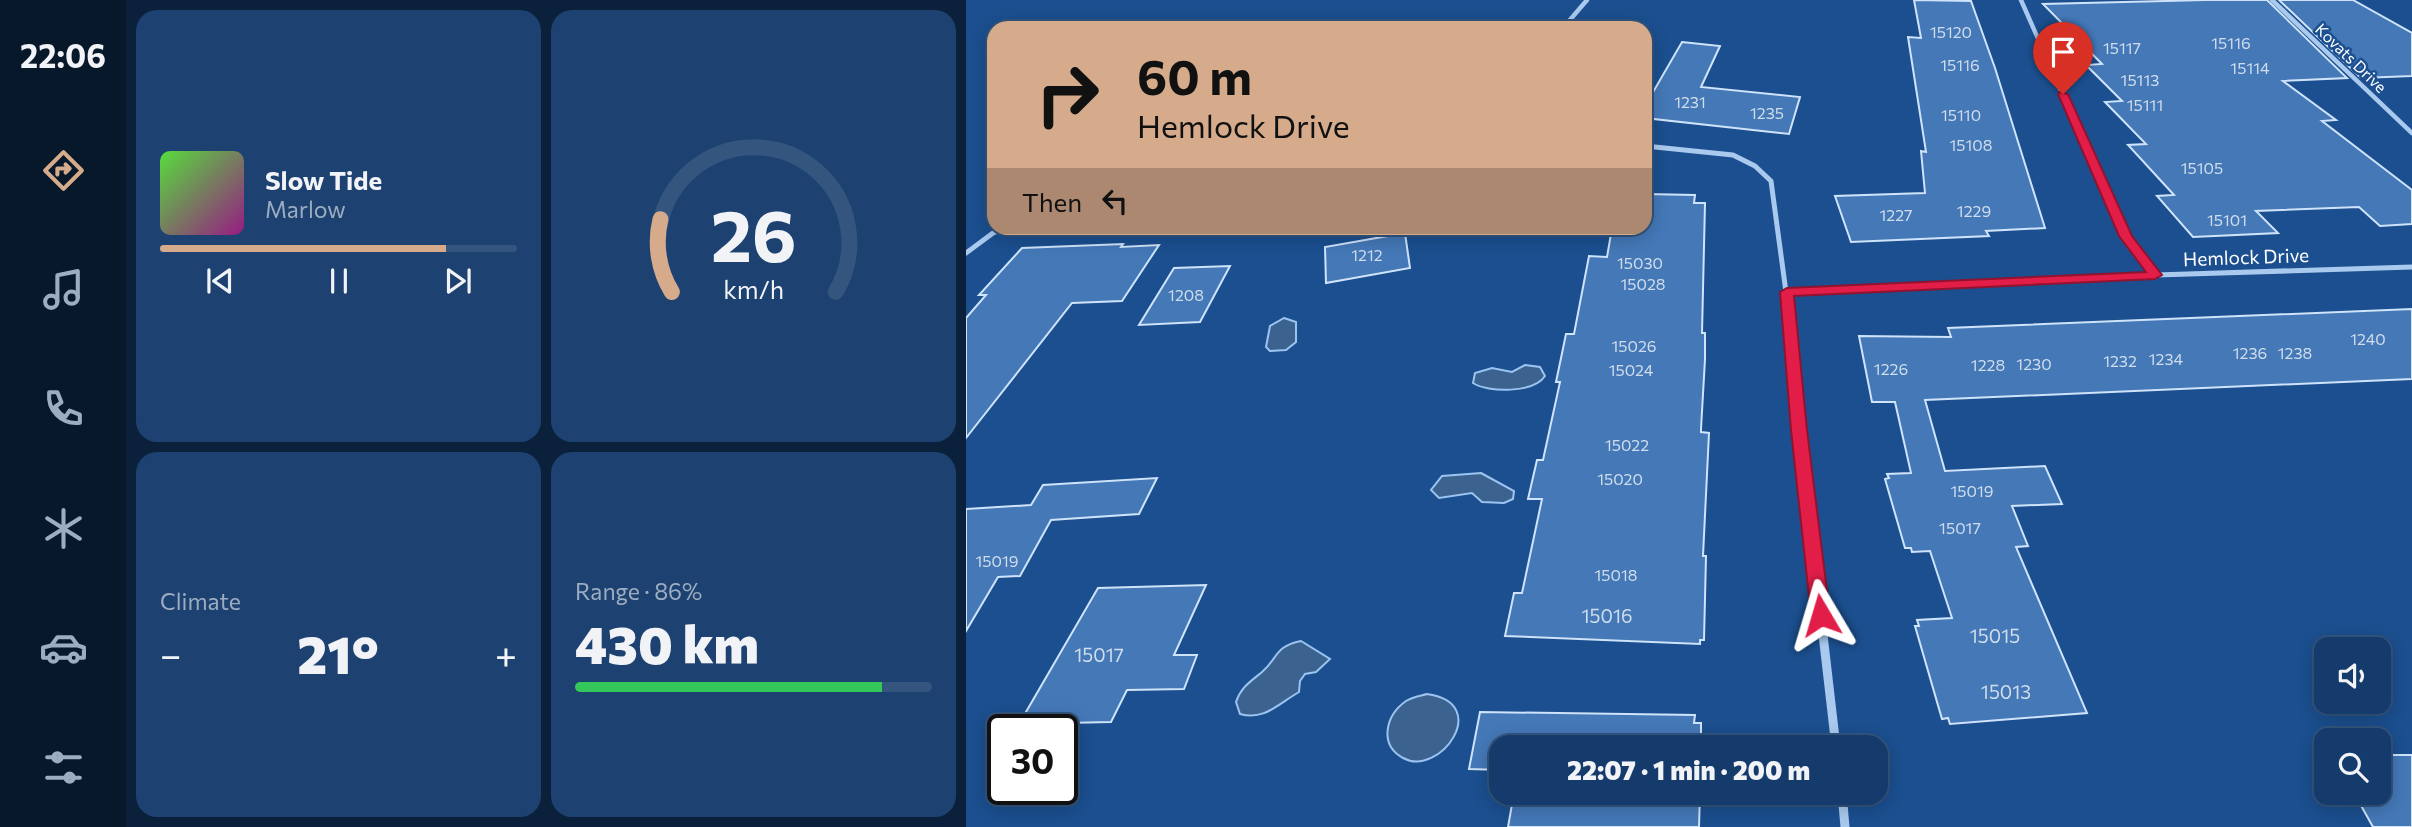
<!DOCTYPE html>
<html lang="en">
<head>
<meta charset="utf-8">
<style>
	:root { --surface:#143b6b; --page:#1d4271; --text:#f1f3f6; --muted:#9dadc1; --line:#33557e; --accent:#d6ab8b }
	body { margin:0; font-family:Commissioner,sans-serif; background:var(--page); color:var(--text); height:100vh; display:flex; flex-direction:column; font-size:26px; white-space:nowrap }
	* { box-sizing:border-box; margin:0 }
	p { font-size:23px; color:var(--muted) }
	.icon { flex:none; width:38px; height:38px; fill:none; stroke:currentColor; stroke-width:2; stroke-linecap:round; stroke-linejoin:round }
	.map { position:relative; flex:1; overflow:hidden }
	.drawer { display:flex; flex-direction:column; gap:10px; padding:10px; background:#0b203b; width:840px }
	.drawer>* { flex:none }
	.top-card { position:absolute; left:21px; top:21px; width:665px; height:214px; border-radius:21px; box-shadow:0 4px 18px #0003,0 0 0 2px var(--line); background:#d6ab8b; color:#111; overflow:hidden }
	.tools { position:absolute; left:1348px; top:637px; display:grid; gap:14px }
	.tools a { display:grid; place-items:center; width:77px; height:77px; border-radius:14px; background:var(--surface); box-shadow:0 4px 18px #0003,0 0 0 2px var(--line); font-size:35px }
	.speed { position:absolute; left:21px; top:714px; display:flex; gap:14px; font-size:35px; font-weight:700; text-align:center }
	.speed>* { display:grid; place-content:center; width:91px; height:91px; border-radius:50%; background:var(--surface); box-shadow:0 4px 18px #0003,0 0 0 2px var(--line); line-height:1 }
	.speed .limit { border:4px solid #111; border-radius:10px; background:#fff; color:#111 }
	.pin { position:absolute; display:grid; place-items:center; width:60px; height:60px; color:#fff; margin:-72px -30px; border-radius:50% 50% 50% 0; rotate:-45deg; box-shadow:0 0 7px #0007 }
	.pin .icon { rotate:45deg }
	.me { position:absolute; width:77px; margin:-38px; rotate:353deg; stroke-linejoin:round; filter:drop-shadow(0 0 5px #0008) }
	.turn { display:flex; align-items:center; gap:24px; height:147px; padding:0 35px; font-size:32px }
	.turn .icon { width:91px; height:91px; stroke-width:2.5 }
	.turn b { display:block; font-size:49px; line-height:60px }
	.then { display:flex; align-items:center; height:66px; padding:0 35px; background:#0003; gap:14px; font-size:26px }
	.big { font-size:52px; font-weight:800; line-height:1.1 }
	.drawer .widget { flex:1; display:flex; flex-direction:column; justify-content:center; gap:10px; min-width:0; padding:0 24px; border-radius:21px; background:var(--page) }
	.drawer .dial { align-items:center; gap:0 }
	.dial svg { height:182px; overflow:visible; fill:none; stroke:var(--line); stroke-width:7; stroke-linecap:round; text-anchor:middle }
	.dial text { fill:var(--text); stroke:none }
	.song { display:flex; align-items:center; gap:21px }
	.cover { width:84px; height:84px; border-radius:10px; background:linear-gradient(135deg,hsl(110 70% 55%),hsl(310 70% 35%)) }
	.played { height:7px; border-radius:4px; background:linear-gradient(90deg,var(--accent) 80%,var(--line) 80%) }
	.keys { display:flex; justify-content:space-around; direction:ltr }
	.heat { display:flex; justify-content:space-between; align-items:center; font-size:38px; direction:ltr }
	.charge { height:10px; border-radius:5px; background:linear-gradient(90deg,#34c759 86%,var(--line) 0) }
	.drawer .tiles { flex:1; display:grid; gap:10px; grid-template-columns:repeat(2,1fr) }
	.trip { position:absolute; left:523px; top:735px; width:399px; height:70px; border-radius:21px; background:var(--surface); box-shadow:0 4px 18px #0003,0 0 0 2px var(--line); font-weight:800; line-height:70px; text-align:center }
	main { display:flex; flex:1; min-height:0 }
	.dock { display:flex; flex-direction:column; width:126px; justify-content:space-around; align-items:center; background:#08182b; color:var(--muted) }
	.dock .icon { width:49px; height:49px }
	.dock .active { color:var(--accent) }
	.dock b { font-size:32px; color:var(--text) }
	.map>svg:first-child { display:block }
	.water { fill:#3c6290; stroke:#9cc4f0; stroke-width:2 }
	.building { fill:#4478b7; stroke:#cfe3fa; stroke-width:2 }
	.lines { fill:none; stroke-linecap:round; stroke-linejoin:round }
	.minor-far3 { stroke:#a9c9ee; stroke-width:4.5 }
	.minor-far2 { stroke:#a9c9ee; stroke-width:5 }
	.minor-far1 { stroke:#a9c9ee; stroke-width:7 }
	.minor { stroke:#a9c9ee; stroke-width:9 }
	.route { fill:#e11d48; stroke:#92132f; stroke-width:2 }
	.labels { text-anchor:middle; stroke-width:5; stroke-linejoin:round; paint-order:stroke }
	.number-label { font-size:16px; fill:#d0dded }
	.far-street-label { font-size:16px; fill:#fff; stroke:#1b4f8f }
	.street-label { font-size:19px; fill:#fff; stroke:#1b4f8f }
	.near-number-label { font-size:19px; fill:#d0dded }
</style>
</head>
<body>
<main>
<nav class="dock">
<b>22:06</b>
<svg class="icon active" aria-label="directions" viewBox="0 0 24 24"><path d="M12 3l9 9-9 9-9-9zM9 14v-3h6M13 9l2 2-2 2"/></svg>
<svg class="icon" aria-label="music" viewBox="0 0 24 24"><path d="M9 18V5l10-2v13"/><circle cx="6" cy="18" r="3"/><circle cx="16" cy="16" r="3"/></svg>
<svg class="icon" aria-label="phone" viewBox="0 0 24 24"><path d="M5 4h4l2 5-3 2q2 4 5 5l2-3 5 2v4C11 20 4 13 5 4z"/></svg>
<svg class="icon" aria-label="climate" viewBox="0 0 24 24"><path d="M12 3v18M4 7l16 10M4 17L20 7"/></svg>
<svg class="icon" aria-label="car" viewBox="0 0 24 24"><path d="M5 17H2v-5l4-1 3-4h7l3 4 3 1v5h-3M9 17h6M6 11h13"/><circle cx="7" cy="17" r="2"/><circle cx="17" cy="17" r="2"/></svg>
<svg class="icon" aria-label="filters" viewBox="0 0 24 24"><path d="M4 7h16M4 17h16"/><circle cx="9" cy="7" r="2"/><circle cx="15" cy="17" r="2"/></svg>
</nav>
<section class="drawer">
<div class="tiles">
<div class="widget">
<div class="song"><i class="cover"></i><div><b>Slow Tide</b><p>Marlow</p></div></div>
<div class="played"></div>
<div class="keys"><svg class="icon" aria-label="previous" viewBox="0 0 24 24"><path d="M18 5L8 12l10 7zM5 5v14"/></svg><svg class="icon" aria-label="pause" viewBox="0 0 24 24"><path d="M8 5v14M16 5v14"/></svg><svg class="icon" aria-label="next" viewBox="0 0 24 24"><path d="M6 5l10 7-10 7zM19 5v14"/></svg></div>
</div>
<div class="widget dial"><svg viewBox="0 0 100 80">
<path d="M14 69A42 42 0 1 1 86 69"/>
<path d="M14 69A42 42 0 0 1 9 37" stroke="#d6ab8b"/>
<text x="50" y="56" font-size="32" font-weight="700">26</text>
<text x="50" y="72" font-size="11">km/h</text>
</svg></div>
<div class="widget"><p>Climate</p>
<div class="heat"><a>−</a><b class="big">21°</b><a>+</a></div>
</div>
<div class="widget"><p>Range · 86%</p><b class="big">430 km</b><div class="charge"></div></div>
</div>
</section>
<div class="map">
<svg width="1446" height="827" viewBox="0 0 1446 827">
	<rect width="100%" height="100%" fill="#1b4f8f"/>
	<path class="water" d="M318 318 330 322V342L320 350 304 351 300 347 304 326Z
		M559 365 574 367 579 376C568 393 522 393 507 383L509 373 526 368 546 372Z
		M515 473 548 491 547 499 538 503 516 502 506 493 473 498 465 490 476 476Z
		M335 641 364 659 350 672 339 674 334 681 333 692C312 704 298 721 274 714L270 702C275 687 284 682 296 672 312 658 309 646 335 641Z
		M461 694C527 703 474 778 437 758 413 745 419 716 440 701 446 697 454 696 461 694Z"/>
	<path class="building" d="M948 0 1005 1 1029 68 1079 228 1020 231 1023 236 885 242 869 196 959 193 955 151 960 152 942 37 955 38Z
		M1240 0H1301L1381 78 1317 81 1370 120 1356 121 1446 190V224L1414 226 1393 207 1290 211 1312 233 1227 237 1191 196 1208 195 1162 145 1180 144 1139 102 1156 101 1120 65 1136 64 1077 4Z
		M1313 0H1387L1446 33V76L1395 78Z
		M716 42 754 46 735 87 834 97 823 134 679 118V106Z
		M679 194 729 195 728 203H739L736 333H739V359L735 429V432L743 433 737 556H740L738 640H734V644L539 636 548 593H556L576 499H562L571 460H577L594 382H590L600 334H608L623 256 641 257 646 228H679Z
		M439 233 444 268 360 283 359 247Z
		M157 244 155 247 193 245 156 301 106 303 0 438V318L20 295H13L56 248Z
		M264 266 234 322 173 325 208 268Z
		M1446 309V379L959 400 979 471 1079 466 1096 504 1046 506 1062 546 1050 547 1121 713 984 724 982 718 976 719 949 626H953L951 620 986 618 964 551 946 552 945 548H939L919 479 923 478 921 474 945 473 929 402H906L893 336 985 337 982 328Z
		M191 478 173 514 85 520 54 576 32 577 0 631V509L65 505 77 485Z
		M240 585 208 655H231L218 689 161 690 145 722 53 724 132 588Z
		M514 712 729 715 728 723H735V747H536V770L503 769Z
		M1412 755H1446V827H1407L1388 793H1412Z
		M548 793H734L733 827H542Z"/>
	<g class="lines">
		<path class="minor-far3" d="M1055 0 1114 134
			M1306 0 1446 133
			M597 28 621 0"/>
		<path class="minor-far2" d="M1114 132 1160 236 1190 275
			M679 146 767 155 789 166 805 181 822 307
			M0 253 27 233 39 228
			M821 292 1190 275 1446 267"/>
		<path class="minor-far1" d="M822 305 845 533"/>
		<path class="minor" d="M845 531 870 747
			M876 793 879 827"/>
	</g>
	<path class="route" d="M1093 92 1102 94 1166 236 1196 275 1189 279 828 296 841 430 864 615 861 621 855 624 848 621 845 615 825 430 814 292 821 288 1180 272 1153 236 1092 94Z"/>
	<g class="labels">
		<g class="number-label">
			<text x="985" y="38">15120</text>
			<text x="1265" y="49">15116</text>
			<text x="1156" y="54">15117</text>
			<text x="994" y="71">15116</text>
			<text x="1284" y="74">15114</text>
			<text x="1174" y="86">15113</text>
			<text x="724" y="108">1231</text>
			<text x="1179" y="111">15111</text>
			<text x="801" y="119">1235</text>
			<text x="995" y="121">15110</text>
			<text x="1005" y="151">15108</text>
			<text x="1236" y="174">15105</text>
			<text x="1008" y="217">1229</text>
			<text x="930" y="221">1227</text>
			<text x="1261" y="226">15101</text>
			<text x="401" y="261">1212</text>
			<text x="674" y="269">15030</text>
			<text x="677" y="290">15028</text>
			<text x="220" y="301">1208</text>
			<text x="1402" y="345">1240</text>
			<text x="668" y="352">15026</text>
			<text x="1284" y="359">1236</text>
			<text x="1329" y="359">1238</text>
			<text x="1200" y="365">1234</text>
			<text x="1154" y="367">1232</text>
			<text x="1068" y="370">1230</text>
			<text x="1022" y="371">1228</text>
			<text x="925" y="375">1226</text>
			<text x="665" y="376">15024</text>
			<text x="661" y="451">15022</text>
			<text x="654" y="485">15020</text>
			<text x="1006" y="497">15019</text>
			<text x="994" y="534">15017</text>
			<text x="31" y="567">15019</text>
			<text x="650" y="581">15018</text>
		</g>
		<g class="far-street-label">
			<text transform="translate(1385 58) rotate(44)" y="6">Kovats Drive</text>
		</g>
		<g class="street-label">
			<text transform="translate(1280 257) rotate(-2)" y="7">Hemlock Drive</text>
		</g>
		<g class="near-number-label">
			<text x="641" y="623">15016</text>
			<text x="1029" y="643">15015</text>
			<text x="133" y="662">15017</text>
			<text x="1040" y="699">15013</text>
		</g>
	</g>
</svg>
<div class="tools">
<a><svg class="icon" aria-label="sound" viewBox="0 0 24 24"><path d="M4 9h4l5-4v14l-5-4H4zM17 9q2 3 0 6"/></svg></a>
<a><svg class="icon" aria-label="search" viewBox="0 0 24 24"><circle cx="10" cy="10" r="6"/><path d="M15 15l6 6"/></svg></a>
</div>
<div class="speed"><div class="limit">30</div></div>
<div class="pin" style="left:1097px;top:94px;background:#d93025"><svg class="icon" aria-label="arrive" viewBox="0 0 24 24"><path d="M6 21V4h12l-3 4 3 4H6"/></svg></div>
<svg class="me" style="left:855px;top:615px" viewBox="-20 -20 40 40"><path d="M0-17L14 15 0 8-14 15z" fill="#e11d48" stroke="#fff" stroke-width="4"/></svg>
<div class="trip">22:07 · 1 min · 200 m</div>
<div class="top-card">
<div class="turn"><svg class="icon" aria-label="right" viewBox="0 0 24 24"><path d="M7 20v-9h11M14 6l5 5-5 5"/></svg><div><b>60 m</b>Hemlock Drive</div></div>
<div class="then">Then<svg class="icon" aria-label="left" viewBox="0 0 24 24"><path d="M17 20v-9H6M10 6l-5 5 5 5"/></svg></div>
</div>
</div>
</main>
</body>
</html>
